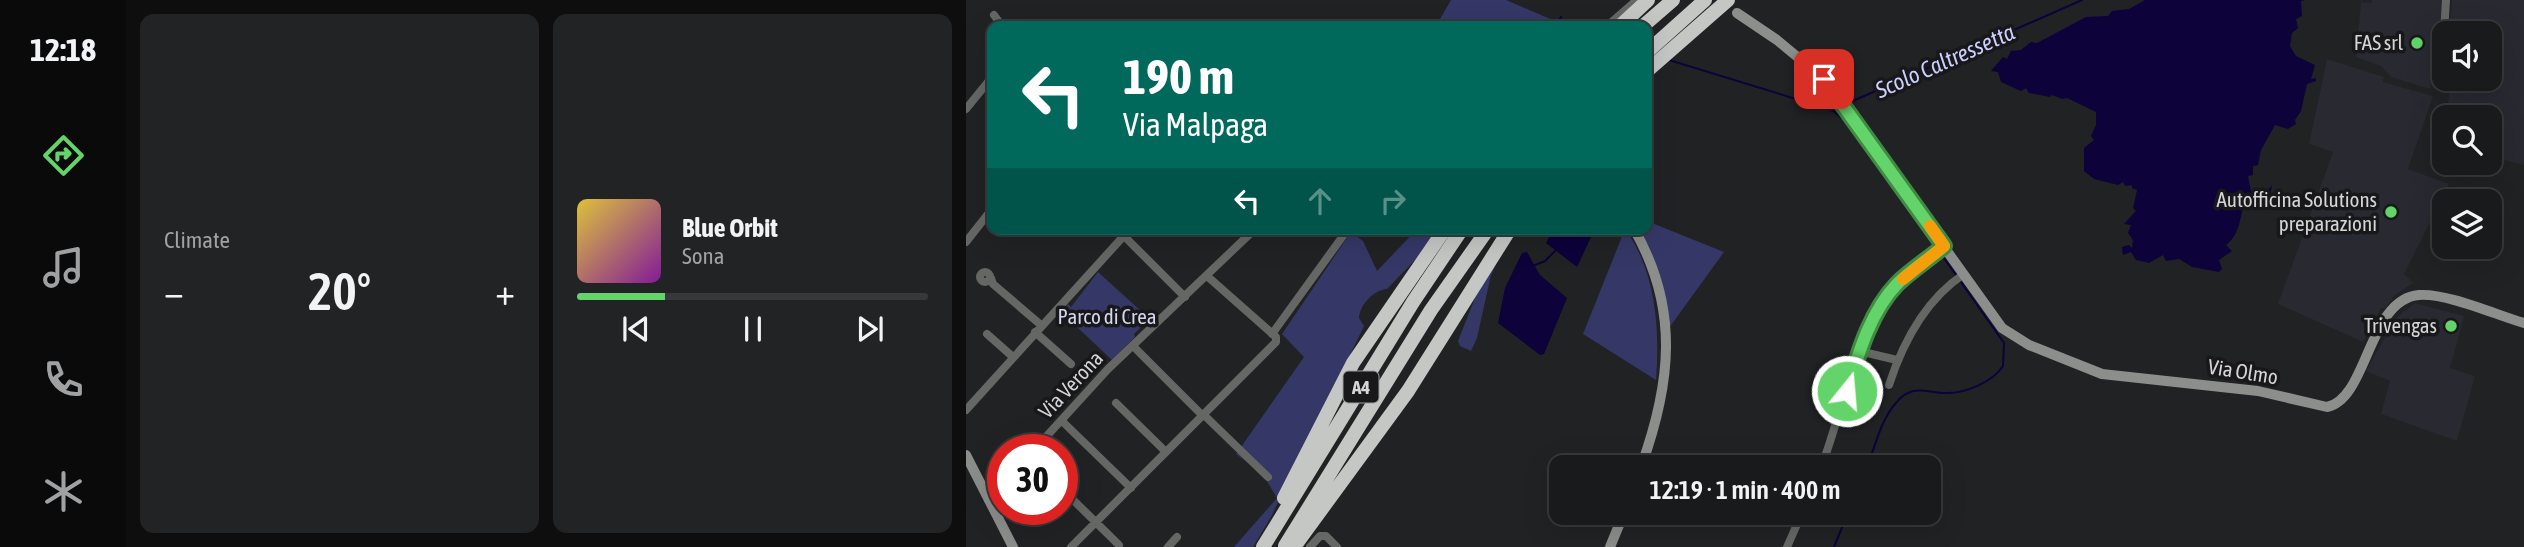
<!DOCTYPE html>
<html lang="en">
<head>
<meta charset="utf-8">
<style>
	:root { --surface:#191a1b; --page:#222324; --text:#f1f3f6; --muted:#9fa1a3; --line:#37383a; --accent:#62d469 }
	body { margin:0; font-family:"Asap Condensed",sans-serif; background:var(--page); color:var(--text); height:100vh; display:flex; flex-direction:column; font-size:26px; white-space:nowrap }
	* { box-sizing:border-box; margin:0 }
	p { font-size:23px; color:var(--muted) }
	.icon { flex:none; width:38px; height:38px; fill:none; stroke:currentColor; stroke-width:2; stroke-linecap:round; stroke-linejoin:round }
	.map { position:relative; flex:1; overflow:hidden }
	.panel { display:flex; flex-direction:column; gap:14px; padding:14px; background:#0e0e0f; width:840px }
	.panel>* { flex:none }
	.guide { position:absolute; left:21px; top:21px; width:665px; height:214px; border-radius:14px; box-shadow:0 7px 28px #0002,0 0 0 2px var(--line); background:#00695c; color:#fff; overflow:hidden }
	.controls { position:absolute; left:1466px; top:21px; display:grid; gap:14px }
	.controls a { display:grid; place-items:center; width:70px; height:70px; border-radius:14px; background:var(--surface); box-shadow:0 7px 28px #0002,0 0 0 2px var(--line); font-size:35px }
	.speed { position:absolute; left:21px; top:434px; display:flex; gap:14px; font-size:35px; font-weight:700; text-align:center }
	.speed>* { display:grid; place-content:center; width:91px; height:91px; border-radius:50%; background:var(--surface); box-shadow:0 7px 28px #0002,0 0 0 2px var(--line); line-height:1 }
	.speed .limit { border:10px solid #d22; background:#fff; color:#111 }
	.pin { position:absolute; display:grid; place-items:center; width:60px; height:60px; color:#fff; margin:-30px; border-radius:14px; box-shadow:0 4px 10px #0006 }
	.me { position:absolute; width:77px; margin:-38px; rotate:17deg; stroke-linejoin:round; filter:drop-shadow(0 0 5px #0008) }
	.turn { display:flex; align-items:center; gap:24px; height:147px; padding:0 21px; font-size:32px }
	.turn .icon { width:91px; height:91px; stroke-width:2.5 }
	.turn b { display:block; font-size:49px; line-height:60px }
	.lanes { display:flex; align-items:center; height:66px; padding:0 21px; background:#0003; justify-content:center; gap:35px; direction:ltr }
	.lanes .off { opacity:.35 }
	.big { font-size:52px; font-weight:600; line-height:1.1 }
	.panel .card { flex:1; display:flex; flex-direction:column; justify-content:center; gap:10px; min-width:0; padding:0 24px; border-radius:14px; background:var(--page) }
	.song { display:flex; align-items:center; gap:21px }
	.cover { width:84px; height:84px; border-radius:10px; background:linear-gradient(135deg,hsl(50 70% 55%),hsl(290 70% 35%)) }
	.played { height:7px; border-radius:4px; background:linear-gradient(90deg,var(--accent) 25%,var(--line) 25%) }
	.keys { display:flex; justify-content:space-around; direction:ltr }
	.heat { display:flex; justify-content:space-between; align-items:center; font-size:38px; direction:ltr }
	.panel .tiles { flex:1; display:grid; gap:14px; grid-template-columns:repeat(2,1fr) }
	.trip { position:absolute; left:583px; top:455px; width:392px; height:70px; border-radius:14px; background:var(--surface); box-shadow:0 7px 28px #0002,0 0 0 2px var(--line); font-weight:600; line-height:70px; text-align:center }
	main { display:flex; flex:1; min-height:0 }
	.dock { display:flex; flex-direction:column; width:126px; justify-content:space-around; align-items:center; background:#0a0a0b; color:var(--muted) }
	.dock .icon { width:49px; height:49px }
	.dock .active { color:var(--accent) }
	.dock b { font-size:32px; color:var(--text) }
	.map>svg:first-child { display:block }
	.built { fill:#282931 }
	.green { fill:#353767 }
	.water { fill:#0d023a }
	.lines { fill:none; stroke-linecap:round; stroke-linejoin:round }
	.stream { stroke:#0d023a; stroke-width:2 }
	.street { stroke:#656765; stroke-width:8 }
	.secondary { stroke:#8c8e8c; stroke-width:10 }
	.highway { stroke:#c4c7c4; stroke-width:14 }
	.route-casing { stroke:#408a44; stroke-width:18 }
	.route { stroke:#62d469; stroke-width:12 }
	.slow { stroke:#f59e0b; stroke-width:12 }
	.poi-dot { fill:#62d469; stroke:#18181b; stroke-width:2.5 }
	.labels { text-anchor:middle; stroke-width:7; stroke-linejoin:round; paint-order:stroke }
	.shield { fill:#18181b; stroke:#9c9c9f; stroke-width:2 }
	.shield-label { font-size:19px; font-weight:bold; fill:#d5d5d7 }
	.poi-label { font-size:21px; fill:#d5d5d7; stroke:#18181b; text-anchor:end }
	.park-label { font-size:21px; fill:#d4d7ee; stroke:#18181b }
	.street-label { font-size:21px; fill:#d5d5d7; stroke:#18181b }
	.water-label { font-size:23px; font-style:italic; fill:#cbd0fd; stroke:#18181b }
</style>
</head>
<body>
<main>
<nav class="dock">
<b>12:18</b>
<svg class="icon active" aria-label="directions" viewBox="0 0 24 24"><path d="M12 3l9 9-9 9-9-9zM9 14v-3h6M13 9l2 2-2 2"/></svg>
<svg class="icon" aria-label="music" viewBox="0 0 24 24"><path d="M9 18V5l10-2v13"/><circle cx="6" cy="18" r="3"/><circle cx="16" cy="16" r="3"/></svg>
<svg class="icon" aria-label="phone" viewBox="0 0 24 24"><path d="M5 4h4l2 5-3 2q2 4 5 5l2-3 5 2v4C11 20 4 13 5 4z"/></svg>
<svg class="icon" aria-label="climate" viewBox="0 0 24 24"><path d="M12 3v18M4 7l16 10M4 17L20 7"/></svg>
</nav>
<section class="panel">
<div class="tiles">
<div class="card"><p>Climate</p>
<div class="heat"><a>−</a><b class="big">20°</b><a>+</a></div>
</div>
<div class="card">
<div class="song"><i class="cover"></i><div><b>Blue Orbit</b><p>Sona</p></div></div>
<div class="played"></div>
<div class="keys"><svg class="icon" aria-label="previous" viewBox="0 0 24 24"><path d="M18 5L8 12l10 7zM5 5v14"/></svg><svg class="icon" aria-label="pause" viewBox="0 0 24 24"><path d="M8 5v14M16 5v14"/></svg><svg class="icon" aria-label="next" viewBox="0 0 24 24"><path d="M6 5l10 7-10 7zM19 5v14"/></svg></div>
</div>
</div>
</section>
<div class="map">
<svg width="1558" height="547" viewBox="0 0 1558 547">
	<rect width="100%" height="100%" fill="#212224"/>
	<path class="built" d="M1406 0H1477L1470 81H1465L1464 89 1425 77 1415 66 1390 57 1395 2 1406 3Z
		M1486 0H1558V165L1524 156V117H1481L1484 82 1502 84 1503 79H1524V33H1489L1490 22 1484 21Z
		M1361 59 1418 77 1417 82 1467 96 1442 169 1483 184 1438 274 1447 283 1428 296 1419 308H1415L1397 342 1312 304 1367 152 1343 144Z
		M1449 303 1498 316 1484 368 1509 376 1491 441 1415 414 1424 381 1400 371 1430 318Z"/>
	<path class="green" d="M485 0H540L601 26H470Z
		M681 221 758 252 703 328 686 255 674 229H681Z
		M451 229H479L421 289C408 290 394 304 393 318L398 326 305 517 287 547H268L311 498 296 473 270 454 338 357 316 334 385 232 397 241 411 271Z
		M659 229C690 271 694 330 690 380L617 334Z
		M535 253 525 275 511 338 505 351 494 346 492 341 515 283Z
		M132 272 186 321 182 326 178 324 168 334 169 337 146 360 95 312 102 304 105 307Z"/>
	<path class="water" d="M1179 0H1339L1335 1 1336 16 1330 19 1332 28 1326 33 1324 46 1330 56 1349 65 1345 79 1350 78V81L1341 84 1335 111 1329 120 1330 124 1322 129 1309 125 1295 150 1292 165 1287 166V175L1282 176 1285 191 1295 194 1294 190H1300V193L1306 185 1303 204 1288 206 1284 197H1280C1274 214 1275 234 1260 245L1266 251 1253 260 1256 269 1253 272 1226 267 1213 259 1200 261 1197 255 1183 263 1170 260 1165 252 1157 255 1156 247 1163 245 1166 248 1167 240 1162 233 1165 225 1158 224 1170 211 1167 208 1171 190 1166 188V185L1159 186 1157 182 1152 185 1128 179 1118 171V148L1128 140 1125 136 1130 125V112L1101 98 1096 99 1086 95 1084 97 1063 93 1060 88 1055 91 1035 82 1032 72 1025 71 1037 57 1041 59 1045 51 1055 50 1065 42 1071 43 1120 17 1142 16 1146 11 1163 9Z
		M608 229 627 233 611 267 580 243 585 233Z
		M561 252 574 275 601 298 578 354 574 355 532 323 539 288 556 253Z"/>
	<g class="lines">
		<path class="stream" d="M590 26 595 17
			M703 60 866 110 871 108
			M880 104 1116 0
			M866 110 877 119 971 249
			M975 254 990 275
			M569 265 579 261 589 251
			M901 467C909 447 915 419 930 403 945 384 959 392 979 393 998 394 1027 382 1037 366L1038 343 995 282
			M868 547 882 513"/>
		<path class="street" d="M28 15 36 26
			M641 26 671 0
			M1479 75 1476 67 1480 0
			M0 109 26 77
			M158 236 219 297
			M0 242 26 209
			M14 277a5 5 0 1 1 10 0a5 5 0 1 1-10 0Z
			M25 278 27 284 75 325
			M69 332 105 364
			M21 334 47 357
			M306 334 382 229
			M167 346 237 416
			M893 351 931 360
			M923 385C937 342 959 300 998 274
			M150 403 200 452
			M0 410 164 229
			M238 415 302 477
			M99 424 165 488
			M68 450 142 369 289 229
			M855 467C878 411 888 327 932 284 945 270 963 259 978 246
			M96 489 153 545
			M22 500 37 484
			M105 547 310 342V337L241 276
			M202 547 211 537
			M344 547 354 536H360L371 547
			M821 547 836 513"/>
		<path class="secondary" d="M771 13 811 40 858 79 1036 328 1063 345 1136 374 1292 391 1361 407C1402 399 1402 299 1453 295 1482 293 1530 315 1558 323
			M668 229C714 309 705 384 675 467
			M0 455 47 547
			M644 547 658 513"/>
		<path class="highway" d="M654 26 682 0
			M677 26 707 0
			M681 52 739 0
			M681 71 762 0
			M318 498 387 363 479 229
			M319 546 465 310 522 229
			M297 547 447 302 496 229
			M328 547 442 391 544 229"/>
	</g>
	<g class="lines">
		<g class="route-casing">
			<path id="route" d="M858 79 978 246C963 259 945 270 931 284 904 312 892 355 881 391"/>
		</g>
		<use href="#route" class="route"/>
		<path class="slow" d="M937 279 978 246 964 226"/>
	</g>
	<g class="poi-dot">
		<circle cx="1451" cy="43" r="7"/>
		<circle cx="1425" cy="212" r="7"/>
		<circle cx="1485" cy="326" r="7"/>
	</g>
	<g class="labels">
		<rect class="shield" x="377.5" y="371.5" width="35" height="31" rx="5"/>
		<g class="shield-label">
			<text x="395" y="394">A4</text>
		</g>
		<g class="poi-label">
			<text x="1437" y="50">FAS srl</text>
			<text x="1411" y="207">Autofficina Solutions<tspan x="1411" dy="24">preparazioni</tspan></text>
			<text x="1471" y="333">Trivengas</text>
		</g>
		<g class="park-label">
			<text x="141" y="324">Parco di Crea</text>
		</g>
		<g class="street-label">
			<text transform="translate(1277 372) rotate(9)" y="7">Via Olmo</text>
			<text transform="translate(105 385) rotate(-47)" y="7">Via Verona</text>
		</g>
		<g class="water-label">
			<text transform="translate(979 61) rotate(-24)" y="8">Scolo Caltressetta</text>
		</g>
	</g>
</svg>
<div class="controls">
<a><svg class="icon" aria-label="sound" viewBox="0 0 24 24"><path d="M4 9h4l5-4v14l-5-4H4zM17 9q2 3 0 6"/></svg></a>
<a><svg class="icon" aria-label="search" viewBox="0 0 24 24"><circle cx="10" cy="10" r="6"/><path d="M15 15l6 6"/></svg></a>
<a><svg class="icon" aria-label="layers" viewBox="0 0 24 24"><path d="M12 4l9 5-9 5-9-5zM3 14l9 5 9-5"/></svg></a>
</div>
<div class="speed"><div class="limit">30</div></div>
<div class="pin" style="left:858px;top:79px;background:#d93025"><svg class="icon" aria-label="arrive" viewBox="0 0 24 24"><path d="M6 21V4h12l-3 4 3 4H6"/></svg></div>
<svg class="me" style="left:881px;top:391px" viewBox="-20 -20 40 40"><circle r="17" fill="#62d469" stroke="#fff" stroke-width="3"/><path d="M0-11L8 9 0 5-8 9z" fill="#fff"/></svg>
<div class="trip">12:19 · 1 min · 400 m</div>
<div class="guide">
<div class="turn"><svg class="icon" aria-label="left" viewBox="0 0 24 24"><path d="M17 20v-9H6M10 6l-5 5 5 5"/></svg><div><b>190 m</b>Via Malpaga</div></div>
<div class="lanes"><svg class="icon" aria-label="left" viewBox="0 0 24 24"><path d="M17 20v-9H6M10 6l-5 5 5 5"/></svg><svg class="icon off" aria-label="ahead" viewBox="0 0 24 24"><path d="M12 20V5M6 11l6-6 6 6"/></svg><svg class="icon off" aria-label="right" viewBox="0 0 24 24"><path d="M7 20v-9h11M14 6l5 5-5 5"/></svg></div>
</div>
</div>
</main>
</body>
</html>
